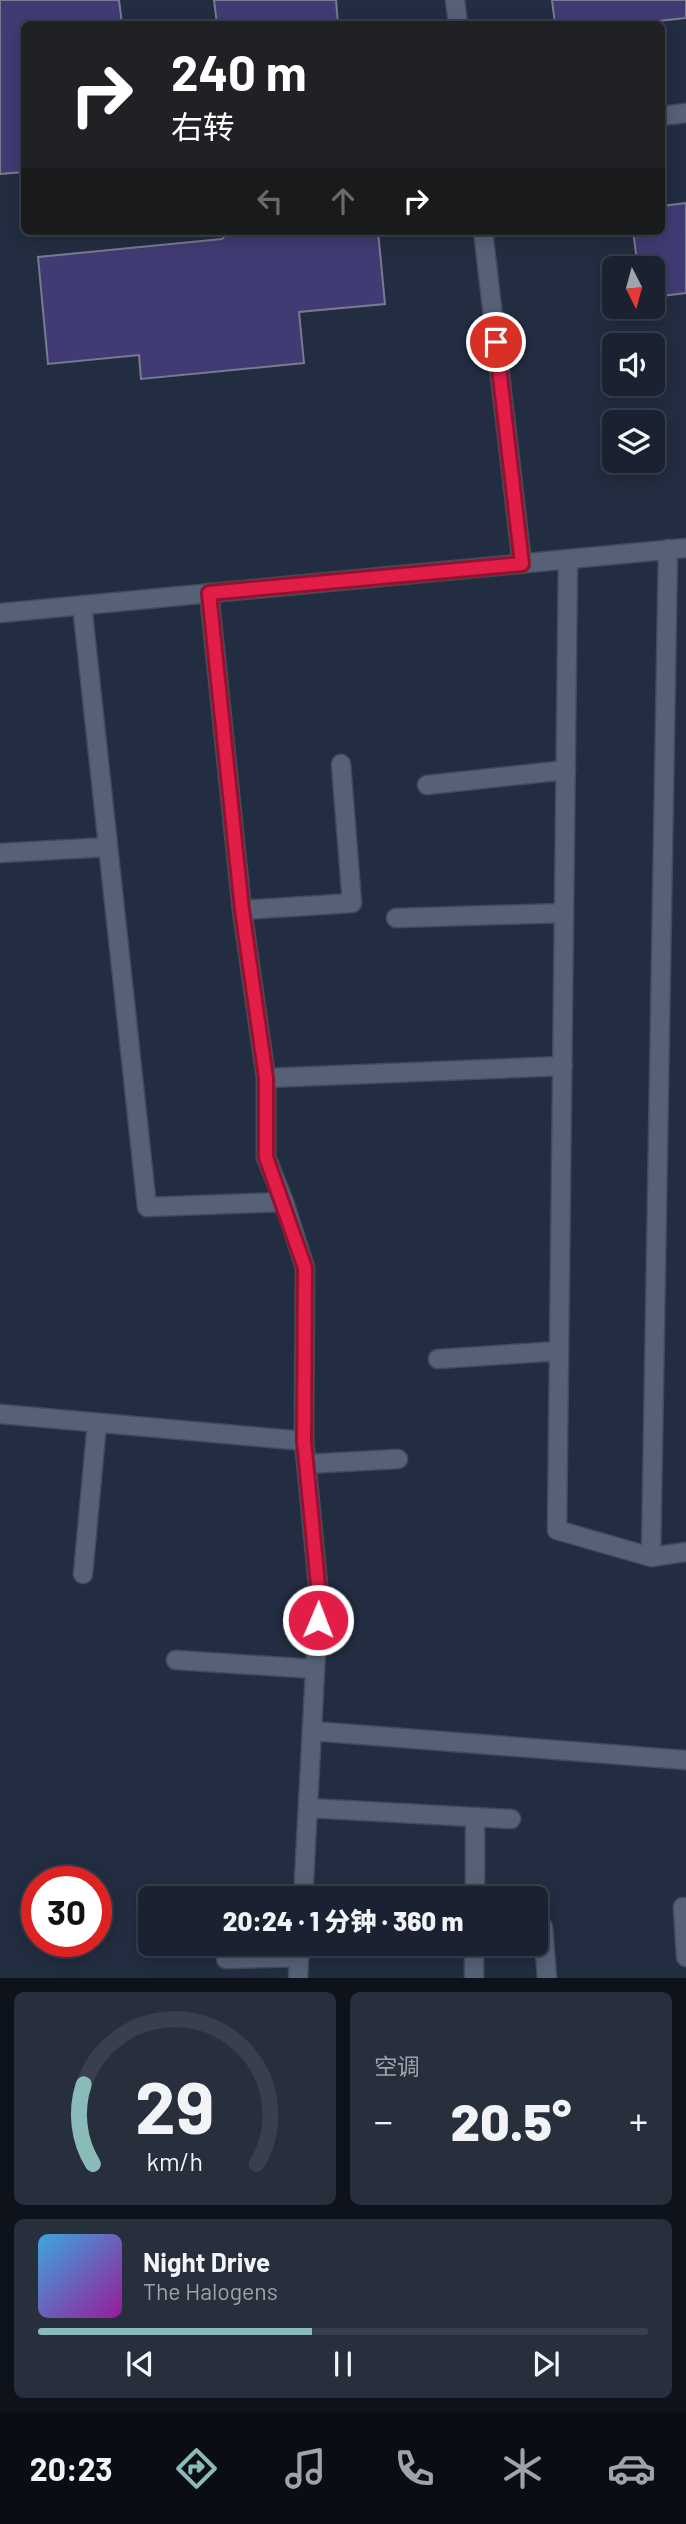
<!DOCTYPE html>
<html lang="zh">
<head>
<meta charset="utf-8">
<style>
	:root { --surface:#1a2231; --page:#272f3d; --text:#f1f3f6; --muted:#9fa4ab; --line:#383f4d; --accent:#8bbbb9 }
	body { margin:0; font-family:Barlow,"Noto Sans SC",sans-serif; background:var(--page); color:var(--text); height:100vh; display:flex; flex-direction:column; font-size:26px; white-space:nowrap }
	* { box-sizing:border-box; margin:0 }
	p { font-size:23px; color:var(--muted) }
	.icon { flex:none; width:38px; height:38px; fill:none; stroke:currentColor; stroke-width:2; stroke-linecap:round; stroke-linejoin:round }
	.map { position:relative; height:1978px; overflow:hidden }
	.side { display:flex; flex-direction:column; gap:14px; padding:14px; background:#0e131b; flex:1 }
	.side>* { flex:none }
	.top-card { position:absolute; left:21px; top:21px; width:644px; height:214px; border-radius:10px; box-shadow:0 4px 18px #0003,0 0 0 2px var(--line); background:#202124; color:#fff; overflow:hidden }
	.needle { width:46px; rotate:174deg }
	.buttons { position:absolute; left:602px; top:256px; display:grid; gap:14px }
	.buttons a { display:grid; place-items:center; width:63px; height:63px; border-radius:10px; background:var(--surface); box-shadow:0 4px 18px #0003,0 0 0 2px var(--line); font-size:35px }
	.speed { position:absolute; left:21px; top:1866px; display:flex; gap:14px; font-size:35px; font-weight:700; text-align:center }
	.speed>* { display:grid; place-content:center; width:91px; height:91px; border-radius:50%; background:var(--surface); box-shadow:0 4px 18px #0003,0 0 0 2px var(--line); line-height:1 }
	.speed .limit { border:10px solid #d22; background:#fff; color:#111 }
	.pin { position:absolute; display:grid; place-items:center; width:60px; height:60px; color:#fff; margin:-30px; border:4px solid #fff; border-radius:50%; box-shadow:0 2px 7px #0007 }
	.me { position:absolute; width:77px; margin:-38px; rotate:1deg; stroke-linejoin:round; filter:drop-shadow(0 0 5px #0008) }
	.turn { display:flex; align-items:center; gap:24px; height:147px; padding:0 35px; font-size:32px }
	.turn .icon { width:91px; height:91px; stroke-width:2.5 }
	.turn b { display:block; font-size:49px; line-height:60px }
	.lanes { display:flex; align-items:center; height:66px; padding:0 35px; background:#0003; justify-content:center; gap:35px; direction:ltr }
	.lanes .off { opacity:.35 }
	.big { font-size:52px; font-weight:800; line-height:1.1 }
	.side .widget { flex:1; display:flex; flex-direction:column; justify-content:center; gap:10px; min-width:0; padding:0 24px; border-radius:10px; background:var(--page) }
	.side .dial { align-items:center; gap:0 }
	.dial svg { height:182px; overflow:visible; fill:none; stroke:var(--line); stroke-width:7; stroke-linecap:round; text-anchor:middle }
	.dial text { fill:var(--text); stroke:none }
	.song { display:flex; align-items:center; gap:21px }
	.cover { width:84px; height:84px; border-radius:10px; background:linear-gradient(135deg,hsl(200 70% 55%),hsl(300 70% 35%)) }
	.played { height:7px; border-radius:4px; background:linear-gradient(90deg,var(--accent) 45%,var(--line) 45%) }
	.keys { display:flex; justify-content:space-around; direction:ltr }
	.heat { display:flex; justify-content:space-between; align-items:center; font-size:38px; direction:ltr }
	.side .tiles { flex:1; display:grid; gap:14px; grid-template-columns:1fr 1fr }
	.widget:last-child { grid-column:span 2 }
	.trip { position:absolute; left:138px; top:1886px; width:410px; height:70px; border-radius:10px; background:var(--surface); box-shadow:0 4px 18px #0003,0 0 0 2px var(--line); font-weight:800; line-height:70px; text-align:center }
	.tabs { display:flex; height:112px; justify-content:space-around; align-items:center; background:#0a0e14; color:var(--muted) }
	.tabs .icon { width:49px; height:49px }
	.tabs .on { color:var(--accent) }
	.tabs b { font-size:32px; color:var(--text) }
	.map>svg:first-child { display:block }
	.building { fill:#403b72; stroke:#7a7992; stroke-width:2 }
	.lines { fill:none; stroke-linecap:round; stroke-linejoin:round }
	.minor-casing { stroke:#424a5b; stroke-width:21 }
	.minor { stroke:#566177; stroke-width:18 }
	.route-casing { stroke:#92132f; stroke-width:18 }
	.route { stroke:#e11d48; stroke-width:12 }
</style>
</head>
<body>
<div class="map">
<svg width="686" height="1978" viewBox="0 0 686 1978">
	<rect width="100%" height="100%" fill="#232d41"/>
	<path class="building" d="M0 0H119L122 24H24V172L0 174Z
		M214 0H336L338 24H217Z
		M552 0H686V18L630 24H555Z
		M686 203V293L653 297V268H638L633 231H662V206Z
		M229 231H378L385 304 299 312 304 363 141 379 139 355 48 364 38 257 222 239Z"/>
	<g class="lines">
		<g class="minor-casing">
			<path id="minor" d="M455 0 458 24
				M662 116 686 113
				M483 231 522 563
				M568 559 557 1530 651 1557 686 1552
				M209 593 242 910 352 903 341 764
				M82 605 147 1207 284 1202 266 1157V1078
				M0 613 686 548
				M427 785 566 770
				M0 853 108 847
				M242 910 266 1078 563 1066
				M396 918 564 913
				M438 1359 559 1351
				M0 1414 304 1441 305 1268 284 1202
				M307 1464 398 1459
				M651 1557 668 549
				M83 1574 97 1423
				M176 1660 315 1669
				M312 1731 686 1760
				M308 1808 511 1819
				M303 1899 319 1595 304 1441
				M475 1899V1817
				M683 1907 686 1957
				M543 1927 547 1978
				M226 1959 299 1957
				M298 1978 300 1944
				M474 1978V1944"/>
		</g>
		<use href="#minor" class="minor"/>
	</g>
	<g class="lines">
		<g class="route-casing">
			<path id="route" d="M318 1620 319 1595 304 1441 305 1268 266 1157V1078L242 910 209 593 522 564 496 342"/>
		</g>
		<use href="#route" class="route"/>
	</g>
</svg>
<div class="buttons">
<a><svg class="needle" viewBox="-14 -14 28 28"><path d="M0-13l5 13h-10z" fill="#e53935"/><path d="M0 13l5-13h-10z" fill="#9fa4ab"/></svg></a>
<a><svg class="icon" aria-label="sound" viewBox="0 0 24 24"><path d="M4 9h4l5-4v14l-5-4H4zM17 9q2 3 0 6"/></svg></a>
<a><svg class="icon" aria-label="layers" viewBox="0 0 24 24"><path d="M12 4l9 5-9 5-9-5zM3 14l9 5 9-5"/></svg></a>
</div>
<div class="speed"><div class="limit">30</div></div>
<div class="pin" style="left:496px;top:342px;background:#d93025"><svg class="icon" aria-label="arrive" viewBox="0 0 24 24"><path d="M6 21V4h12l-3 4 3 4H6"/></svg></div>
<svg class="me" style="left:318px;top:1620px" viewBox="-20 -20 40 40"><circle r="17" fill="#e11d48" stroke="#fff" stroke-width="3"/><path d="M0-11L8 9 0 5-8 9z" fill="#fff"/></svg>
<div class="trip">20:24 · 1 分钟 · 360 m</div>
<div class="top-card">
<div class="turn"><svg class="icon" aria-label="right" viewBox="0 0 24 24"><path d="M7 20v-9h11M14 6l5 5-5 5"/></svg><div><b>240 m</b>右转</div></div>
<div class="lanes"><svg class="icon off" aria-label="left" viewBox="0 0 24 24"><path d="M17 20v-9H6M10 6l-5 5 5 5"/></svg><svg class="icon off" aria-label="ahead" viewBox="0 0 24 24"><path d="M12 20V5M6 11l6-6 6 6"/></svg><svg class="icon" aria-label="right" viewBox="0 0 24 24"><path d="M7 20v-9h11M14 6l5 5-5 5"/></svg></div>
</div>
</div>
<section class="side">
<div class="tiles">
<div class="widget dial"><svg viewBox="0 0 100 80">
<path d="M14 69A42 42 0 1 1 86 69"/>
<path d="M14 69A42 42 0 0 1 10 34" stroke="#8bbbb9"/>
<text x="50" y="56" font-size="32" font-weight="700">29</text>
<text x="50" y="72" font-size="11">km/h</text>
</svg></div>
<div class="widget"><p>空调</p>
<div class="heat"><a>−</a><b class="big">20.5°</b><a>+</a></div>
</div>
<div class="widget">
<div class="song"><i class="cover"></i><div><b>Night Drive</b><p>The Halogens</p></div></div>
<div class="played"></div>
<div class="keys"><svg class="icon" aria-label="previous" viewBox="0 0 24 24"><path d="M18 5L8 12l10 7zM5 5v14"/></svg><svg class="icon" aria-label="pause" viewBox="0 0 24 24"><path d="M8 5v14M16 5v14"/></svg><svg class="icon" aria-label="next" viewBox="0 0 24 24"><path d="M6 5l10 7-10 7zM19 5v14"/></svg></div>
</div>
</div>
</section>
<nav class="tabs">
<b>20:23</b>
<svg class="icon on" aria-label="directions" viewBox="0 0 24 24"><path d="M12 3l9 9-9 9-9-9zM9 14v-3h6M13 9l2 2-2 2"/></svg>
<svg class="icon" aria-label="music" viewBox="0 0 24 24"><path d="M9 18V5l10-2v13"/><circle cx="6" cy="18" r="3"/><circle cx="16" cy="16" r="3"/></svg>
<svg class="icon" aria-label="phone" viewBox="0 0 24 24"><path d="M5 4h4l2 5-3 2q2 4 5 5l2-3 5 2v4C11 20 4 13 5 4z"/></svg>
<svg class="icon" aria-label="climate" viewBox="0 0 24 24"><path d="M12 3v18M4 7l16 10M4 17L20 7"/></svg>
<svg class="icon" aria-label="car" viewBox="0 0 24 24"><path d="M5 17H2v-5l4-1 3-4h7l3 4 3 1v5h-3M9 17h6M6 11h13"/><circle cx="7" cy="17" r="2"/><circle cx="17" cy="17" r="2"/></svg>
</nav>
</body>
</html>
